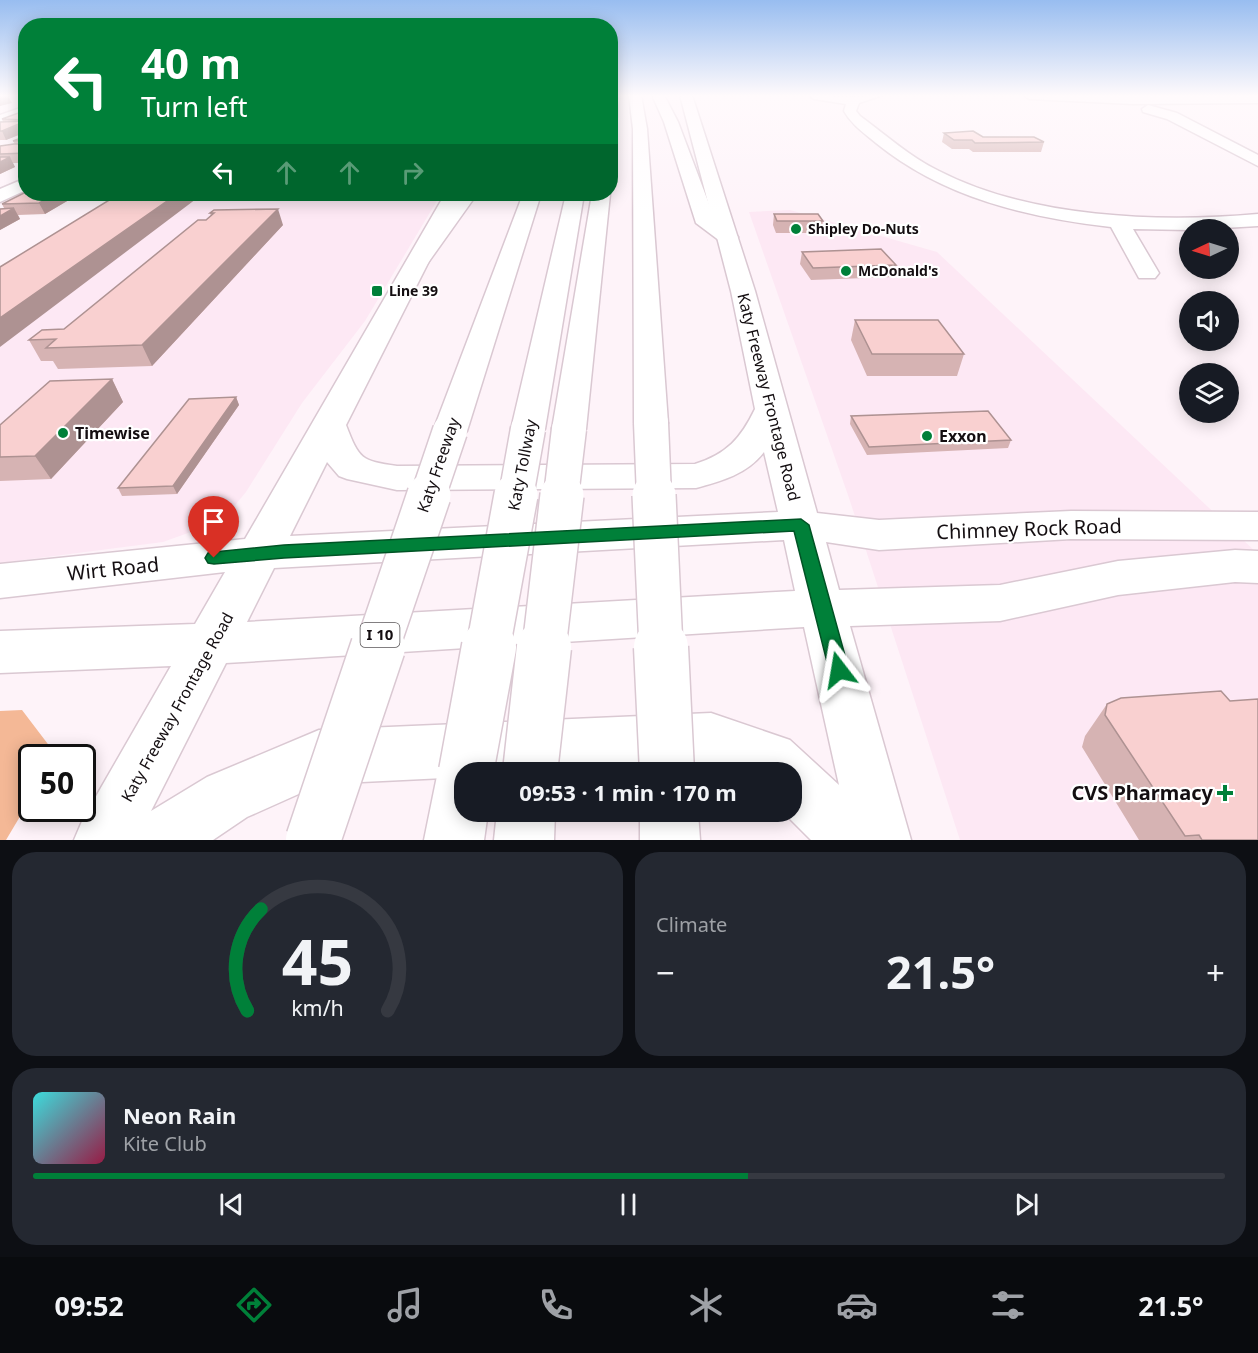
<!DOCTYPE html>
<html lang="en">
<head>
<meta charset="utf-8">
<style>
	:root { --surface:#171b24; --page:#242831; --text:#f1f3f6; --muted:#9ea1a6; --line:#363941; --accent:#008039 }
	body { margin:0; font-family:"Noto Sans",sans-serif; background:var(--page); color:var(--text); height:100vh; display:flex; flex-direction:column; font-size:22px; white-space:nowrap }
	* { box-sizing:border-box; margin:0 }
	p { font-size:20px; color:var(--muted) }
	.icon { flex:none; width:33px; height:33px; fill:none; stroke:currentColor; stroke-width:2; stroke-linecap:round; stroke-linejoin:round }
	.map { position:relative; height:840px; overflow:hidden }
	.drawer { display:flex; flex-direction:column; gap:12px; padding:12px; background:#0d0f14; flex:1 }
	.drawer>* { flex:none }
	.banner { position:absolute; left:18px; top:18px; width:600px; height:183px; border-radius:24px; box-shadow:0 3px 15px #0003; background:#008039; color:#fff; overflow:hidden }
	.needle { width:39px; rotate:266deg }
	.tools { position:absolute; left:1179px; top:219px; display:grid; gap:12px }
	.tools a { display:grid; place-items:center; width:60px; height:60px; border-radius:50%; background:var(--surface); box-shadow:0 3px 15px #0003; font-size:30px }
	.speed { position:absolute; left:18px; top:744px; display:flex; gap:12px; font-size:30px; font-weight:700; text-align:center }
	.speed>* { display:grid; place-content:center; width:78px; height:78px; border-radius:50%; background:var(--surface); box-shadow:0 3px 15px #0003; line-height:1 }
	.speed .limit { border:3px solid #111; border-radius:9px; background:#fff; color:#111 }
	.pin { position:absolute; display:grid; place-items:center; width:51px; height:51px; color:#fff; margin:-62px -26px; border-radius:50% 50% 50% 0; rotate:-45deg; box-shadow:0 0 6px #0007 }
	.pin .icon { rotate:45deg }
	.me { position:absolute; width:66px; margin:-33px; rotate:346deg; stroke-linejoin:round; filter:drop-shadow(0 0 4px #0008) }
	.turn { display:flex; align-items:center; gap:21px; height:126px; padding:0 24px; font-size:27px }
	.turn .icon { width:78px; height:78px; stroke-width:2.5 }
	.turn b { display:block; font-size:42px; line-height:51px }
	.lanes { display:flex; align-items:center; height:57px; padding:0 24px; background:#0003; justify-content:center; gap:30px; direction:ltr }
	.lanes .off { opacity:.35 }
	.big { font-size:45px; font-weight:700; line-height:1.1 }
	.drawer .tile { flex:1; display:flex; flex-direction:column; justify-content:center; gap:9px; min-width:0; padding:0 21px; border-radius:24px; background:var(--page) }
	.drawer .dial { align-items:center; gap:0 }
	.dial svg { height:156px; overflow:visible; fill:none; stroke:var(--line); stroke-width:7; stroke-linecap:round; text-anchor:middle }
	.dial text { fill:var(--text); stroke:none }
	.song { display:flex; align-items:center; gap:18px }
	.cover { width:72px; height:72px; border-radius:9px; background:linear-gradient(135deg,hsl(180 70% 55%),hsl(340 70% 35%)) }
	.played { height:6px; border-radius:3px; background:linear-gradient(90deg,var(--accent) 60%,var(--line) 60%) }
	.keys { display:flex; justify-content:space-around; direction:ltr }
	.heat { display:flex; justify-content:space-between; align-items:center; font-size:33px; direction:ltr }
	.drawer .tiles { flex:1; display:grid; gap:12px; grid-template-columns:1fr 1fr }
	.tile:last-child { grid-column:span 2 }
	.trip { position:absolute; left:454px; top:762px; width:348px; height:60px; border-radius:24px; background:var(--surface); box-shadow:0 3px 15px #0003; font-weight:700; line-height:60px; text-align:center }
	.tab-bar { display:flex; height:96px; justify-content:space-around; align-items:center; background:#090b0e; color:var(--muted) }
	.tab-bar .icon { width:42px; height:42px }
	.tab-bar .selected { color:var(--accent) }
	.tab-bar b { font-size:27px; color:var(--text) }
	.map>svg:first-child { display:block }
	.built { fill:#fde8f4 }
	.green { fill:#f4b896 }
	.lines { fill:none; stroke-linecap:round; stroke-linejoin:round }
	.minor-casing { stroke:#dac8d2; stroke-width:3 }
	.major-casing { stroke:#dac8d2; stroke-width:3 }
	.highway-casing { stroke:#dac8d2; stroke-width:3 }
	.minor { fill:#fff; fill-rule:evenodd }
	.major { fill:#fff; fill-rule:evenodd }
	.highway { fill:#fff; fill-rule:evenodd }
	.highway-bridge-far2-casing { stroke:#dac8d2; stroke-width:37; stroke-linecap:butt }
	.highway-bridge-far1-casing { stroke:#dac8d2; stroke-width:46; stroke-linecap:butt }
	.highway-bridge-casing { stroke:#dac8d2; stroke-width:57; stroke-linecap:butt }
	.highway-bridge-far2 { stroke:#fff; stroke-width:34 }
	.highway-bridge-far1 { stroke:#fff; stroke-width:43 }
	.highway-bridge { stroke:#fff; stroke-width:54 }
	.wall { fill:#d6b3b3 }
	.shaded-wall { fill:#ae9292 }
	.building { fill:#f9d0d0; stroke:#ae9292; stroke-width:1.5 }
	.route { fill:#008039; stroke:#005325; stroke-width:1.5 }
	.poi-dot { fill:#008039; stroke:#fff; stroke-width:2 }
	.labels { text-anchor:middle; stroke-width:4.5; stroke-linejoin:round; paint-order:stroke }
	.far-poi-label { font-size:14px; font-weight:bold; fill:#140e11; stroke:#fff; text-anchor:start }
	.shield { fill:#fff; stroke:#5a5658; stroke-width:1.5 }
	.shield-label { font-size:15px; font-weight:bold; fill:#140e11 }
	.street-label { font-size:16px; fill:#140e11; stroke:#fff }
	.poi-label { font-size:16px; font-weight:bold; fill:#140e11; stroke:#fff; text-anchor:start }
	.near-street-label { font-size:20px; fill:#140e11; stroke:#fff }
	.near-poi-label { font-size:20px; font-weight:bold; fill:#140e11; stroke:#fff; text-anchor:end }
</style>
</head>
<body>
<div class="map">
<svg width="1258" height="840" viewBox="0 0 1258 840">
	<rect width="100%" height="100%" fill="#fef3f9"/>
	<path class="built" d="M121 194H441L365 321 302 403 246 492 231 510 210 525 163 542 0 563V268Z
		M790 210 937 252 1258 554V840H960L849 498 749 212Z"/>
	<path class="green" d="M22 710 57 756 32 758 31 798 6 840H0V711Z"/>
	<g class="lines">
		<g class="minor-casing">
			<path id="minor" d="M808 95 853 97 883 95 859 103 856 111 860 116C886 135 910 157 939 171 1030 218 1158 223 1258 214V226L1190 230 1133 229 1159 273 1155 278H1139L1111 227C1026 217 944 198 876 143 864 133 852 125 844 111L846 104 814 99Z
				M1023 95H1258V103L1133 104 1029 99Z
				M1148 105 1177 113 1258 155V166L1167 119 1143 112 1142 109Z
				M26 106V115L0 124V115Z
				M26 178V190L0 202V189Z"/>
		</g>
		<g class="major-casing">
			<path id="major" d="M680 95H692L755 291 817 513 879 520 1071 511 1258 512V540L1071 539 879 550 826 542 839 590 1000 585 1118 561 1235 550 1258 551V583L1235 582 1118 595 1000 621 850 626 911 840H811L783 812H792V772H733L711 765 552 772H465V777L321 784 247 817 213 840H74L83 819 171 666 0 673V631L195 624 225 572 0 598V564L245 539 445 194H463L346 425C359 459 361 461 397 466L695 464C727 454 741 438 755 409L731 291ZM764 452 778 512 290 536 327 462 339 476 347 479 397 490 696 488C722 481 747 474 764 452ZM784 540 795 591 247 622 274 568ZM804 627 839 785 790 740 711 713 319 730 207 777 151 811 226 663Z"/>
		</g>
		<g class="highway-casing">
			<path id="highway" d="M610 95H619L617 117 610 121Z
				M629 95H641L647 129 668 423 663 430 651 433 639 430 634 423 633 129Z
				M652 95H664L678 122 715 220 738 237 734 241H720L696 223 664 122Z
				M459 194H477L425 267H409L406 262Z
				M523 194H541L467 431 462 438 450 441 438 438 433 431Z
				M566 194H584L545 429 540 436 528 439 516 436 511 429Z
				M592 194H610L586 429 581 436 569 439 557 436 552 429Z
				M465 748 485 756 492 772H465V812H488L484 840H424L437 776 445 756Z
				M497 812H555L554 840H494Z
				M640 812H698L700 840H640Z"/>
		</g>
		<use href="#minor" class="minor"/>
		<use href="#major" class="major"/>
		<use href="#highway" class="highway"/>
		<g class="highway-bridge-far2-casing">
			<path id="highway-bridge-far2" d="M651 423 654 496
				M428 496 450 431
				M516 496 528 429
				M561 496 569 429"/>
		</g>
		<g class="highway-bridge-far1-casing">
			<path id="highway-bridge-far1" d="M654 495 661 648
				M377 648 429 495
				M488 648 516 495
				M544 648 562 495"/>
		</g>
		<g class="highway-bridge-casing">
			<path id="highway-bridge" d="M661 647 667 772
				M466 772 489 647
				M530 772 544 647
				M313 840 378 647"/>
		</g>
		<use href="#highway-bridge-far2" class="highway-bridge-far2"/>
		<use href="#highway-bridge-far1" class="highway-bridge-far1"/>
		<use href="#highway-bridge" class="highway-bridge"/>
	</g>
	<path class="wall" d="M26 112V132L6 140H0V122H3L2 119Z
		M944 133 983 137 1044 142 1041 152H973L969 149H952L942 142Z
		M26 136V163H13L15 167 0 174V146L15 144 13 141Z
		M26 194H88L86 195 73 194 74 197 45 214 18 215 20 219 0 230V209L4 208 2 204Z
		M214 210 283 225 152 366 58 369 53 361H41L29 340 64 329 206 220 211 216 210 213Z
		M774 214 823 221 821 233H776L773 225Z
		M802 252 896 265 893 277 811 280 800 264Z
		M855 320 964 354 957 376H867L851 340Z
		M112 379 123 402 51 479 0 481V425Z
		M236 397 239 405 177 494 122 496 118 488Z
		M851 416 1011 440 1008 448 867 455 850 424Z
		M1230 701 1258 840H1139L1082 747 1085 736 1107 704Z"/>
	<path class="shaded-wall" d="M8 96 12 103 0 106V98Z
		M26 122V130H25L26 132 6 140 2 131Z
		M10 157 15 167 0 174V162Z
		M57 194H72L74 197 45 214 39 203Z
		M177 194H194L196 199 0 347V318Z
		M14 208 20 219 0 230V216Z
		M278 209 283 225 152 366 142 345Z
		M112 379 123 402 51 479 35 456Z
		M236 397 239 405 177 494 173 486Z"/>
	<path class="building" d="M0 95H8V96L0 98Z
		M21 112H26V120L2 119Z
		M26 121 2 131H0V122Z
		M973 131 983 137H1034L1044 142 975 143 972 140H954L944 133Z
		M26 136V140L13 141Z
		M14 144H26V147L20 150 26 149V153L0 154V146Z
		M0 157H10L0 162Z
		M26 192V194H57L39 203 2 204Z
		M119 194H177L0 318V267Z
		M14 208 0 216V209Z
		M278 209 142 345 46 348 56 339 29 340 42 330 64 329 198 220H206L214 213H210L214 210Z
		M774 214H818L823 221H777Z
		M881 249 896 265 813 268 802 252Z
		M855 320H938L964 354H872Z
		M112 379 35 456 0 457V425L50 381Z
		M236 397 173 486 118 488 189 399Z
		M988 411 1011 440 869 447 851 416Z
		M1221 691 1230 701 1258 699V840H1202L1199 835 1185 836 1105 715 1107 704 1121 698Z"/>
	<linearGradient id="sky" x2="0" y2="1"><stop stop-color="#98bdf0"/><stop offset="0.45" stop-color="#fffafc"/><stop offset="1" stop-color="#fffafc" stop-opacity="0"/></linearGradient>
	<rect width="1258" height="213" fill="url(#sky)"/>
	<path class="route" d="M801 519 809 525 849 670 846 677 839 679 832 677 829 670 794 531 284 558 214 564 208 563 205 558 208 553 214 552 284 545Z"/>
	<g class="poi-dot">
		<circle cx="796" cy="229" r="6"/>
		<circle cx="846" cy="271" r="6"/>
		<rect x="371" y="285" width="12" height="12" rx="3"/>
		<circle cx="63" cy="433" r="6"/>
		<circle cx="927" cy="436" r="6"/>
		<path d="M1222 784h6v6h6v6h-6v6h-6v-6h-6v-6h6z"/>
	</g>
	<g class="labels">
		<g class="far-poi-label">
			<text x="808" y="234">Shipley Do-Nuts</text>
			<text x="858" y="276">McDonald's</text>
			<text x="389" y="296">Line 39</text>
		</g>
		<rect class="shield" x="360.5" y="623" width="39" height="24" rx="4.5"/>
		<g class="shield-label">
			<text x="380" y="640">I 10</text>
		</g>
		<g class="street-label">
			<text transform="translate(769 397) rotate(76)" y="6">Katy Freeway Frontage Road</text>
			<text transform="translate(438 465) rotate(-71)" y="6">Katy Freeway</text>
			<text transform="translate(522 465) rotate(-79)" y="6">Katy Tollway</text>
			<text transform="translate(177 707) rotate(-61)" y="6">Katy Freeway Frontage Road</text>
		</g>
		<g class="poi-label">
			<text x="75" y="439">Timewise</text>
			<text x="939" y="442">Exxon</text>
		</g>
		<g class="near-street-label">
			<text transform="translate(1029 529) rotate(-2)" y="7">Chimney Rock Road</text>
			<text transform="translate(113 569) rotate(-6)" y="7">Wirt Road</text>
		</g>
		<g class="near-poi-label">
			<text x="1213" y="800">CVS Pharmacy</text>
		</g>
	</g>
</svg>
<div class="tools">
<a><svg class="needle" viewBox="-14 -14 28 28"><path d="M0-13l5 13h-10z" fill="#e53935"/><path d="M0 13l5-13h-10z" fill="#9ea1a6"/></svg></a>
<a><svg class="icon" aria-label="sound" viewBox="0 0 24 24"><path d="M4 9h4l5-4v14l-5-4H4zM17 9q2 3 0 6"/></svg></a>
<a><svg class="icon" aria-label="layers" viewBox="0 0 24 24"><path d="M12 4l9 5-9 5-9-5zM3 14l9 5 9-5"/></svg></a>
</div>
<div class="speed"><div class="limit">50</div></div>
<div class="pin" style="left:214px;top:558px;background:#d93025"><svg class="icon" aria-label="arrive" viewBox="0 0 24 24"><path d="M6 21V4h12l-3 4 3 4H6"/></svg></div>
<svg class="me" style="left:839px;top:670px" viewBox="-20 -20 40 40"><path d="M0-17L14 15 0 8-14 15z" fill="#008039" stroke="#fff" stroke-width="4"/></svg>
<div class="trip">09:53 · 1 min · 170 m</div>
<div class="banner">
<div class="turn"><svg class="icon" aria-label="left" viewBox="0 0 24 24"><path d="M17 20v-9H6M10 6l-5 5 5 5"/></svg><div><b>40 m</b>Turn left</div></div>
<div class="lanes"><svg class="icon" aria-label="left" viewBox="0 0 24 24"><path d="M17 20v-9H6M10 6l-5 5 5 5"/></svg><svg class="icon off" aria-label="ahead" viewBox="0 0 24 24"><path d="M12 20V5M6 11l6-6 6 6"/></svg><svg class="icon off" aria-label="ahead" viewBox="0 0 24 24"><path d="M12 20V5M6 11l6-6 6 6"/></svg><svg class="icon off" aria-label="right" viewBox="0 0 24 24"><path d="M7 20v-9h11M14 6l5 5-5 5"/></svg></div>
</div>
</div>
<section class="drawer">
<div class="tiles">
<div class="tile dial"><svg viewBox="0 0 100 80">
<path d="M14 69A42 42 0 1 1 86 69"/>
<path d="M14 69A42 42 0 0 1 21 17" stroke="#008039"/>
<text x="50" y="56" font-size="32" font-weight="700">45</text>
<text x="50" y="72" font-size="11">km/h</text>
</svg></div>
<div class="tile"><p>Climate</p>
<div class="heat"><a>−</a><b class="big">21.5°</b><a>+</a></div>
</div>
<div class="tile">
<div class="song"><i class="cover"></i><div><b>Neon Rain</b><p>Kite Club</p></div></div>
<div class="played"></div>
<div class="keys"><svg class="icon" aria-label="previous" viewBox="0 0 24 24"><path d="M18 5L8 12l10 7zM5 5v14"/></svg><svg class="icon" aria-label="pause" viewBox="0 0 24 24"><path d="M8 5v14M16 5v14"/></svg><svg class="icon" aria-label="next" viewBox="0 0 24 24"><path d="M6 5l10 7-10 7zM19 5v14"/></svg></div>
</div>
</div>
</section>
<nav class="tab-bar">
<b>09:52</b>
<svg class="icon selected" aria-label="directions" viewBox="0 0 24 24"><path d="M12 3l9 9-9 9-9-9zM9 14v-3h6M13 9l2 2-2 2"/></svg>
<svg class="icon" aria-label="music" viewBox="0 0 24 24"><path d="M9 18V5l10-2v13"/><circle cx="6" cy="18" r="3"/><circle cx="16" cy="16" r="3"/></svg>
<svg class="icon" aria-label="phone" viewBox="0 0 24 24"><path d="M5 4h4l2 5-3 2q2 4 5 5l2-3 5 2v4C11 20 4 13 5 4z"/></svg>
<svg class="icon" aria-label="climate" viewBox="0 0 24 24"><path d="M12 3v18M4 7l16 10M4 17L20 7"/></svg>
<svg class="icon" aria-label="car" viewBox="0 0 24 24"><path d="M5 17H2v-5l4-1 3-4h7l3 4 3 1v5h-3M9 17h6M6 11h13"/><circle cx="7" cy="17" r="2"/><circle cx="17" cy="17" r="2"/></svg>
<svg class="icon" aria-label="filters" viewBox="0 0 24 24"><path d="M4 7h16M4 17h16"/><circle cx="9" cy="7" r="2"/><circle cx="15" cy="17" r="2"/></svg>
<b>21.5°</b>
</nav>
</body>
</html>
